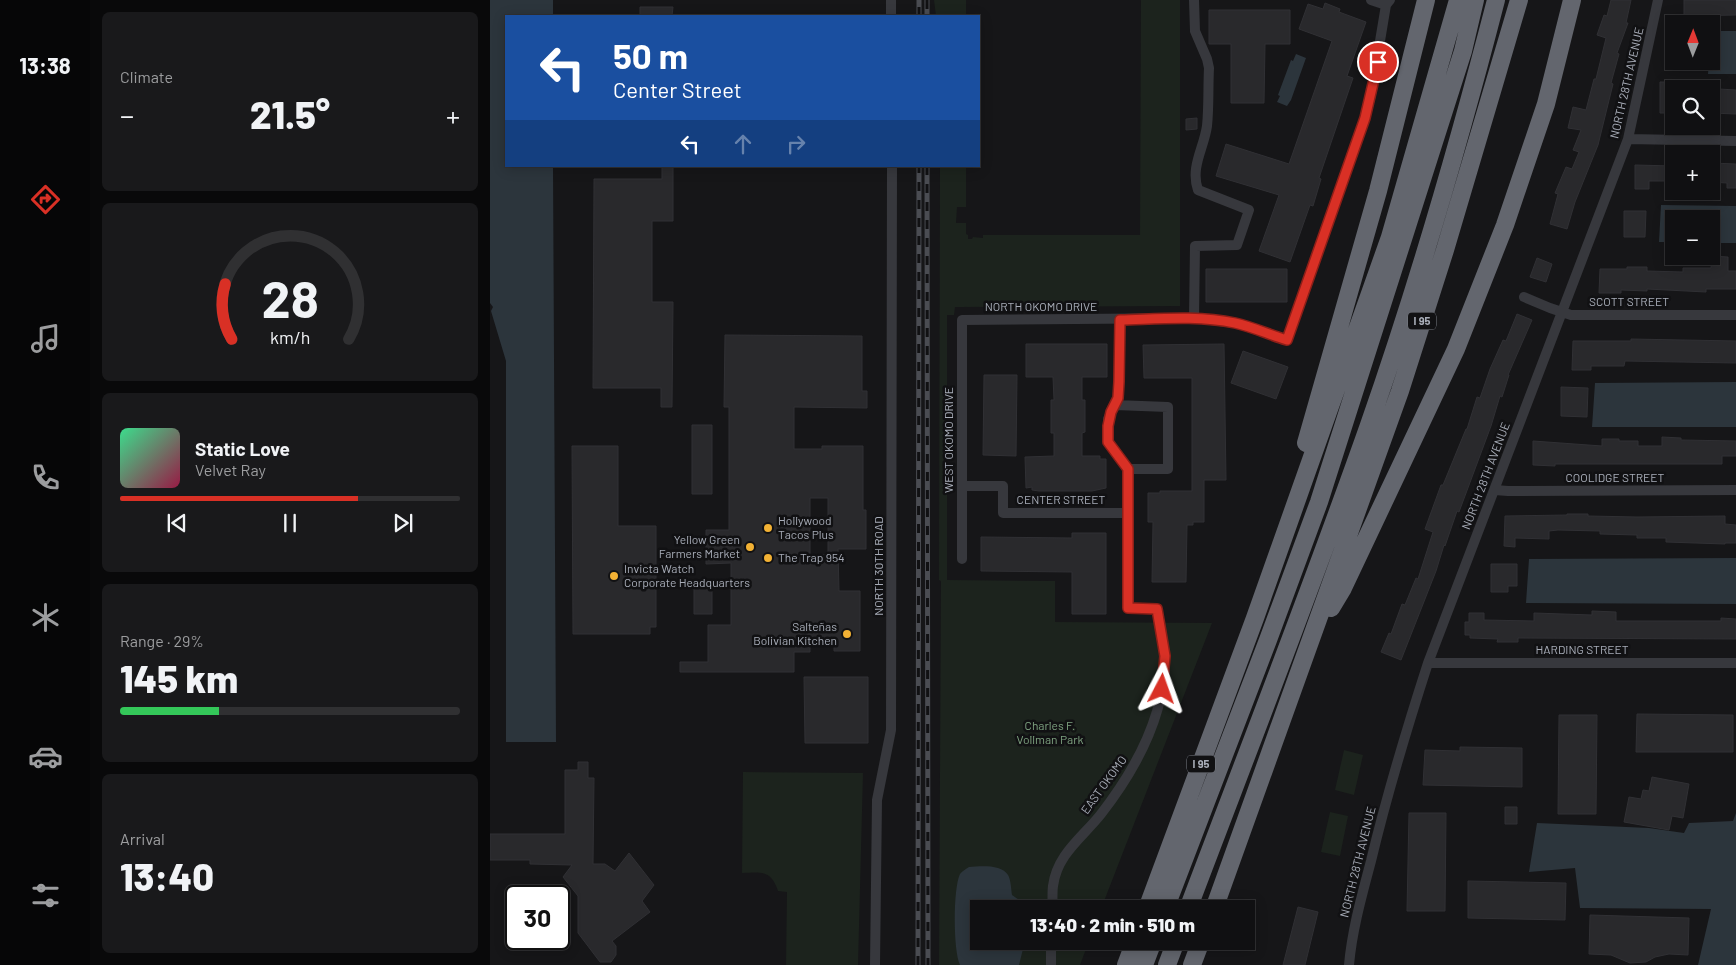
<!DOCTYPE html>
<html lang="en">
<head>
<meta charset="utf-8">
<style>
	:root { --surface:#101012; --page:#19191b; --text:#f1f3f6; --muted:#9c9d9f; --line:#303032; --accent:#d93025 }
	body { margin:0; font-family:Barlow,sans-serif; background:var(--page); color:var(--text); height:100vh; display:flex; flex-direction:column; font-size:19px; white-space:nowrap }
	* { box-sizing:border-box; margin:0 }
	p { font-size:16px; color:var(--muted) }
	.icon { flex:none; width:28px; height:28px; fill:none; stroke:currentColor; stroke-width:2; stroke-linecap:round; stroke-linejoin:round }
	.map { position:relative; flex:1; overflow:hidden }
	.drawer { display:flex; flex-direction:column; gap:12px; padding:12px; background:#09090a; width:400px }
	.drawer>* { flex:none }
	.banner { position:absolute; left:15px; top:15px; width:475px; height:152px; border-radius:0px; box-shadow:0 2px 12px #0003,0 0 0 1px var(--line); background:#1a4fa0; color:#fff; overflow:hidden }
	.needle { width:32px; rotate:1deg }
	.tools { position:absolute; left:1175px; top:15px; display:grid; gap:10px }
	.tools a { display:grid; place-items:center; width:55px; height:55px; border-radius:0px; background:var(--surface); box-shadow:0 2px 12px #0003,0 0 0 1px var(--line); font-size:25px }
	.speed { position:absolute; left:15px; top:885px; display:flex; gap:10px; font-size:25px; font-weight:700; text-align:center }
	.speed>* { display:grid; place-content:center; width:65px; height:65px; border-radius:50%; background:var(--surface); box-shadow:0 2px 12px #0003,0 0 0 1px var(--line); line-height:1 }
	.speed .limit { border:2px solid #111; border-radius:8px; background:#fff; color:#111 }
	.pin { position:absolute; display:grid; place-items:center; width:42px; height:42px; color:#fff; margin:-21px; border:2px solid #fff; border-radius:50%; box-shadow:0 1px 5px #0007 }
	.me { position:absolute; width:55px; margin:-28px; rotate:4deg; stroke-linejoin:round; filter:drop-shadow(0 0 4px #0008) }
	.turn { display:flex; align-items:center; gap:18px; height:105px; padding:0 25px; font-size:22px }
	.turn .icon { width:65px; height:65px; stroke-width:2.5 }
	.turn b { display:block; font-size:35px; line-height:42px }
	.lanes { display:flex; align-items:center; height:48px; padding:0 25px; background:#0003; justify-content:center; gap:25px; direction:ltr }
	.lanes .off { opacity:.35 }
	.big { font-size:38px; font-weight:800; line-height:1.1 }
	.drawer .widget { flex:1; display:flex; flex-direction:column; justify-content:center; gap:8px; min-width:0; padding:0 18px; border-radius:8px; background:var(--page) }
	.drawer .dial { align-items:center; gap:0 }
	.dial svg { height:130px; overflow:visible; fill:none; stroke:var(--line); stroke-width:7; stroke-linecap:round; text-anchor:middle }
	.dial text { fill:var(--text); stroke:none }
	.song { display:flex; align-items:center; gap:15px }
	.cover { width:60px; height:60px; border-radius:8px; background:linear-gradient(135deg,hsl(150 70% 55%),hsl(340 70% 35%)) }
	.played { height:5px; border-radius:2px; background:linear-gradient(90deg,var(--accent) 70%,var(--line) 70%) }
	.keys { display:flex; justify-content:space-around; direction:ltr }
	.heat { display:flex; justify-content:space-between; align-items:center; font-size:28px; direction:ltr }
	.charge { height:8px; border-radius:4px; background:linear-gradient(90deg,#34c759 29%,var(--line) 0) }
	.trip { position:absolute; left:480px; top:900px; width:285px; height:50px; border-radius:0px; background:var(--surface); box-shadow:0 2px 12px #0003,0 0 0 1px var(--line); font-weight:800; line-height:50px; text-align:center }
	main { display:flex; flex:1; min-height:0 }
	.tab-bar { display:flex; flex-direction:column; width:90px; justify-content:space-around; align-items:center; background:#060607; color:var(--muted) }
	.tab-bar .icon { width:35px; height:35px }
	.tab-bar .active { color:var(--accent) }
	.tab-bar b { font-size:22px; color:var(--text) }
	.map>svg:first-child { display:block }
	.green { fill:#1c231d }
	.water { fill:#2c353c }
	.building { fill:#29292c; stroke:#303034; fill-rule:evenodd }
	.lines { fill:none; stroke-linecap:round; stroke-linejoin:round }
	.street { stroke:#37383d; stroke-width:10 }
	.highway { stroke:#63666e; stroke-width:18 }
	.rail-casing { stroke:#4a4c52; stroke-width:5 }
	.rail { stroke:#111113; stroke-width:3; stroke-dasharray:9; stroke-linecap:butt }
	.route-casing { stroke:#8d1f18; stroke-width:12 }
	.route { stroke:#d93025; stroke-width:9 }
	.poi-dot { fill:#f2b134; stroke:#111113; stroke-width:2 }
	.labels { text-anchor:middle; stroke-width:5; stroke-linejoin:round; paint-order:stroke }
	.shield { fill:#111113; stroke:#7b7e86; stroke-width:1 }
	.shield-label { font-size:11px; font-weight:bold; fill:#a8adb8 }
	.street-label { font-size:12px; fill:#a8adb8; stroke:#111113 }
	.poi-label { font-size:12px; fill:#a8adb8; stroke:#111113; text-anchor:start }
	.park-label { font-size:12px; fill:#7fa381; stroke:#111113 }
</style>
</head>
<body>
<main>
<nav class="tab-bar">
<b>13:38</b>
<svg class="icon active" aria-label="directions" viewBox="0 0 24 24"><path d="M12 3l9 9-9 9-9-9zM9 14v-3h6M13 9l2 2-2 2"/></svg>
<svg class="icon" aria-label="music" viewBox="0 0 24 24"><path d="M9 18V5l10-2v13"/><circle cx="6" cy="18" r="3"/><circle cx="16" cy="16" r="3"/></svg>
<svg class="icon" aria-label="phone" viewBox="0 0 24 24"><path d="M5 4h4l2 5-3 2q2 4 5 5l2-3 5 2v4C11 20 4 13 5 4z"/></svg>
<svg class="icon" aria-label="climate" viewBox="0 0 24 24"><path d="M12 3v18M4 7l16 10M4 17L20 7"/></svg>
<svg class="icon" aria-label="car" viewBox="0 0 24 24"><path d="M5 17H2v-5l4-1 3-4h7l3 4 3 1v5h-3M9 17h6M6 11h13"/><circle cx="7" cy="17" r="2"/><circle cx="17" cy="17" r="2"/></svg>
<svg class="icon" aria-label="filters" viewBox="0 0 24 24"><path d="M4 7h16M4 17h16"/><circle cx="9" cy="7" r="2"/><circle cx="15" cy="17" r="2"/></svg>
</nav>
<section class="drawer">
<div class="widget"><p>Climate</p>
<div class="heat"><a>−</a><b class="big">21.5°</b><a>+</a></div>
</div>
<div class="widget dial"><svg viewBox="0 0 100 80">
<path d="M14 69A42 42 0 1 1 86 69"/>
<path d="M14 69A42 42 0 0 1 10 35" stroke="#d93025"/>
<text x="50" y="56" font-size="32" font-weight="700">28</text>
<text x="50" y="72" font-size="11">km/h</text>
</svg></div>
<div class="widget">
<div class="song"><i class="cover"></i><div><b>Static Love</b><p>Velvet Ray</p></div></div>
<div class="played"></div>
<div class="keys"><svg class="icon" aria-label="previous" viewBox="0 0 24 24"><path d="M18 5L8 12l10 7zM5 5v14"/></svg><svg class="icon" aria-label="pause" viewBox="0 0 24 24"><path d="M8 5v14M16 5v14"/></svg><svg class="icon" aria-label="next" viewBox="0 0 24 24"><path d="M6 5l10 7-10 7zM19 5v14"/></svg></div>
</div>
<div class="widget"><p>Range · 29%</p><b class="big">145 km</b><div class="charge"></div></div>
<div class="widget"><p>Arrival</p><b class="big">13:40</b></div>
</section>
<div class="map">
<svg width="1246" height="965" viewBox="0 0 1246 965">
	<rect width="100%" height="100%" fill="#161618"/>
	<path class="green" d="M444 0H476V16H446Z
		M651 0H690V306L465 307 464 315H457V580L565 581V622L722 623 611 909H489V941H599L590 965H449L451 581 449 580 450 166H476V207H467L466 223H476V234L478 235V239H482L483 237 493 238V235H650Z
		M854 750 873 755 864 795 845 790Z
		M253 772 373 773 368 965H296L297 892 288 891C281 870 272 872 252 873Z
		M840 812 858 816 850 856 831 852Z"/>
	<path class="water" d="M0 0H63V16H16V166H63L66 742H16V361L1 311 3 307 0 303Z
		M1221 31H1246V74H1218L1219 61H1221Z
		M806 54 816 58 801 100 797 106 787 102 790 96 788 95 801 60 803 61Z
		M1171 205 1246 206V243H1221V219H1184V242H1169Z
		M1246 382V427H1102L1105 383Z
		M1246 558V604L1036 603 1039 559Z
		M1246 813V965H1208L1221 909 1090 908 1085 868 1039 872 1047 823 1159 828 1194 833 1199 823 1243 821Z
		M479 867C490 866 512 864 518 875 521 880 521 889 522 895L538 906 539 909H489V941H535L529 965H470C463 951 463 888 470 874 472 871 476 869 479 867Z"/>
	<path class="building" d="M1121 0H1141L1136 23H1138L1127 53 1129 54 1121 83 1123 84 1108 145 1085 202 1077 229 1060 224 1068 194 1065 193 1076 167 1082 169 1089 152 1083 150 1091 130 1078 128 1083 107 1096 110 1104 79H1106L1116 38 1107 35 1114 15 1117 16Z
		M1194 0H1246V15L1194 16Z
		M835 3 850 9 849 12 876 22 857 76 863 78 829 178 831 179 823 206 820 205 800 262 769 251 789 195 726 176 736 144 799 164 842 41 809 29 818 4 833 9Z
		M150 7H183L182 16H150Z
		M719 10H800V44H775L774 103H741V44H719Z
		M1170 82H1184V113H1170Z
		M1229 89 1246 90V114L1221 113V99L1229 100Z
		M707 118V129L696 130V119Z
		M1221 163 1246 164V188H1237V183L1221 182Z
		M1145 165 1184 166V181H1159V189H1145Z
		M172 166H183V221H162V302H183L182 407H171V388H103L104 179H172Z
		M1134 211H1156L1155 237H1134Z
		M1222 256 1238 257V271H1246V289H1216V292L1157 289V291L1131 290V293H1109L1110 269H1137V267H1157V271L1193 272V268H1221Z
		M1047 258 1062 264 1056 282 1040 277Z
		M716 269H797V302H716Z
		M1027 314 1042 320 1018 375H1019L1012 397 1010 396 1001 426 969 512 967 511 955 546 954 545 946 571 911 660 891 652 899 633 901 634 912 604 915 605 926 578 928 579 943 532 935 529 951 485H953L976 429H977L987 397 990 398 1000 369 1013 340 1016 341Z
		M235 335 372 336V391H377V408L304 407V449H332V446H373V510H376V549H348L349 591H370V651H344V644H320V652H304V672H190V662H218V625H241V563L216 564V530H239V407H234ZM320 498H338V555H320Z
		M1141 339 1246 341V363L1135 361 1134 366H1101V370H1082L1083 341H1141Z
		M536 344H617V377H592V400H595V432L592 433V456H610V459H616V488L602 491H549L542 490V487L536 488 535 457 564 456V433H561V400H564L563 377H536Z
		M734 344 736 480H714V522H703V525H697L696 582H662L663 522H658V493H670V491H702V378H654L653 345Z
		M753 351 798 367 786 399 741 383Z
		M494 375H527L526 456 493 455Z
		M1071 387 1098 388 1097 417 1071 416Z
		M202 425H222V494H202Z
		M1172 437 1191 438V440L1246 441V456H1232V464H1065V466L1043 465V441L1112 446V439H1129V441H1148V446H1172Z
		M82 446H128V526H166V627H160V634H83Z
		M1077 514H1098V516L1147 517 1235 516V524L1246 525V543H1235V544L1176 542V538H1147V535L1110 534V531L1068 530 1059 531V539L1025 538V547L1014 546 1015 516 1077 515Z
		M582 533H616V614H582V572L491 571V537L582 538Z
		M1001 564H1027V586H1018V592H1001Z
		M204 584H222V614H204Z
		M1102 611 1126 612V621H1231V618L1246 619V639L1028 638V642H1007L1008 639 980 638V635H975V622H979V613H994V620L1044 621V613L1102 615Z
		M314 677H378V743H315Z
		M1147 714 1243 715V752H1146Z
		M1069 715H1107L1106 814H1068Z
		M970 747 1032 748V787L933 785 935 750 970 751Z
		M88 762H98V778H104L103 864H115L125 871 139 853 164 885 152 901 160 912 122 941 126 946V955L121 962H110L88 933V896L73 877 82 865 40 864V860H0V834H75V770H88Z
		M1162 777 1199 784 1193 818 1182 816 1179 830 1134 822 1139 797 1151 799 1153 790 1159 791Z
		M1015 807H1027V824H1015Z
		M919 813H956L955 911H917Z
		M978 881 1076 883 1075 920 978 918Z
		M808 907 828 912 815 965H793Z
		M1100 915 1199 918 1198 955 1179 954 1165 957 1156 962 1140 963 1121 955 1099 954Z"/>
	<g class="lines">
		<path class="street" d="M401 0V16
			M881 0 896 5
			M1138 139 1246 141
			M1034 297 1060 308 1081 315H1246
			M704 318 705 246 747 245 759 210 708 190C700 167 714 148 717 126 719 107 718 87 719 68L717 59 705 31 704 0
			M625 405 678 407V469H638
			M472 486H513V513H638
			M1005 490 1018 491 1246 490
			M472 559V320L704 318 746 323 797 340 875 118 881 95 896 5 900 0
			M938 663H1246
			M562 909C563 901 562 893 563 886 567 854 593 837 611 814 646 769 675 716 675 658 674 641 670 625 667 609L638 608V469L618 442V419L628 397 629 383 630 320
			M385 965 387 800 401 730 402 166
			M561 965V941
			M859 965C862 930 872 895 881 861 897 794 917 728 938 663L1138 139 1168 0"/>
		<path class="highway" d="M816 443 888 191 936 0
			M841 608 853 588 966 349 1015 225 1056 104 1082 0
			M657 909 765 618 900 237 968 0
			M675 909 778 640 829 502 973 51 985 0
			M698 909C759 748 822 587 879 425 928 285 969 143 1006 0
			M724 909 910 391 955 250 1029 0
			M636 965 645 941
			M654 965 663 941
			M677 965 686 941
			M702 965 711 941"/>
		<g class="rail-casing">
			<path id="rail" d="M437 0V16
				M429 16V0
				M437 166 438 965
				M428 965 429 166"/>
		</g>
		<use href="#rail" class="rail"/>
	</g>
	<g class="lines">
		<g class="route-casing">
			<path id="route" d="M672 689 675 656 667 609 638 608V469L618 442V426L621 412 628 398 629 382 630 320C668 319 707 315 745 323 763 327 780 335 797 340L875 118 888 62"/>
		</g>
		<use href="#route" class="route"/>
	</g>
	<g class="poi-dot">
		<circle cx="278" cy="528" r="5"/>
		<circle cx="260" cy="547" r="5"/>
		<circle cx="278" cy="558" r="5"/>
		<circle cx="124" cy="576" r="5"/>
		<circle cx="357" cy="634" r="5"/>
	</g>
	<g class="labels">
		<g class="shield">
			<rect x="918" y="312.5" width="28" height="17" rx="4"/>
			<rect x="697" y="755.5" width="28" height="17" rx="4"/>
		</g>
		<g class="shield-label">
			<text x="932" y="325">I 95</text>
			<text x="711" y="768">I 95</text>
		</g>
		<g class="street-label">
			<text transform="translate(1137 83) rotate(-77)" y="4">NORTH 28TH AVENUE</text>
			<text x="1139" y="306">SCOTT STREET</text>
			<text x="551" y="311">NORTH OKOMO DRIVE</text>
			<text transform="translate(459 440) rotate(-90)" y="4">WEST OKOMO DRIVE</text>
			<text transform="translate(996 476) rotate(-69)" y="4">NORTH 28TH AVENUE</text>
			<text x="1125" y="482">COOLIDGE STREET</text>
			<text x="571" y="504">CENTER STREET</text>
			<text transform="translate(389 566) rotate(-90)" y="4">NORTH 30TH ROAD</text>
			<text x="1092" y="654">HARDING STREET</text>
			<text transform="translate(614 785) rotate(-54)" y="4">EAST OKOMO</text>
			<text transform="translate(868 862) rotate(-76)" y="4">NORTH 28TH AVENUE</text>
		</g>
		<g class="poi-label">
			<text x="288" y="525">Hollywood<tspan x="288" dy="14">Tacos Plus</tspan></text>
			<text x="250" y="544" text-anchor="end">Yellow Green<tspan x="250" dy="14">Farmers Market</tspan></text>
			<text x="288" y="562">The Trap 954</text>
			<text x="134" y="573">Invicta Watch<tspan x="134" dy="14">Corporate Headquarters</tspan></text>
			<text x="347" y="631" text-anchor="end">Salteñas<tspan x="347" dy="14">Bolivian Kitchen</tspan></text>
		</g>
		<g class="park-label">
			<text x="560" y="730">Charles F.<tspan x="560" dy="14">Vollman Park</tspan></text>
		</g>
	</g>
</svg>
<div class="tools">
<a><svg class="needle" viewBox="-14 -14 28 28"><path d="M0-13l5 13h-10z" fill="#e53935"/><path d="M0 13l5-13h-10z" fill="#9c9d9f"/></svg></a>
<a><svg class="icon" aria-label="search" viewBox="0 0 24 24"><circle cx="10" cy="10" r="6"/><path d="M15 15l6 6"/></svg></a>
<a>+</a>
<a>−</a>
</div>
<div class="speed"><div class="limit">30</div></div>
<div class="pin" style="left:888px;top:62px;background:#d93025"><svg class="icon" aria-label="arrive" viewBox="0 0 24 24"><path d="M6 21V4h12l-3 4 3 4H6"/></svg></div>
<svg class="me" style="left:672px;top:689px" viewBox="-20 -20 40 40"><path d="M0-17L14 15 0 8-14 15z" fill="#d93025" stroke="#fff" stroke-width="4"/></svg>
<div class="trip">13:40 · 2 min · 510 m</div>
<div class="banner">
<div class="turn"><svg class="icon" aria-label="left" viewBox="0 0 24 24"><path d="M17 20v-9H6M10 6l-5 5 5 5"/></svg><div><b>50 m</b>Center Street</div></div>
<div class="lanes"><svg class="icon" aria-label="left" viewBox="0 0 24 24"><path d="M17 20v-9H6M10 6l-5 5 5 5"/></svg><svg class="icon off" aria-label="ahead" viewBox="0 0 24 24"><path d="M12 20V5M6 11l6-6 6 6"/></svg><svg class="icon off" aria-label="right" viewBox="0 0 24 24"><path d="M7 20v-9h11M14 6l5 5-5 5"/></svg></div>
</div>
</div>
</main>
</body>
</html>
